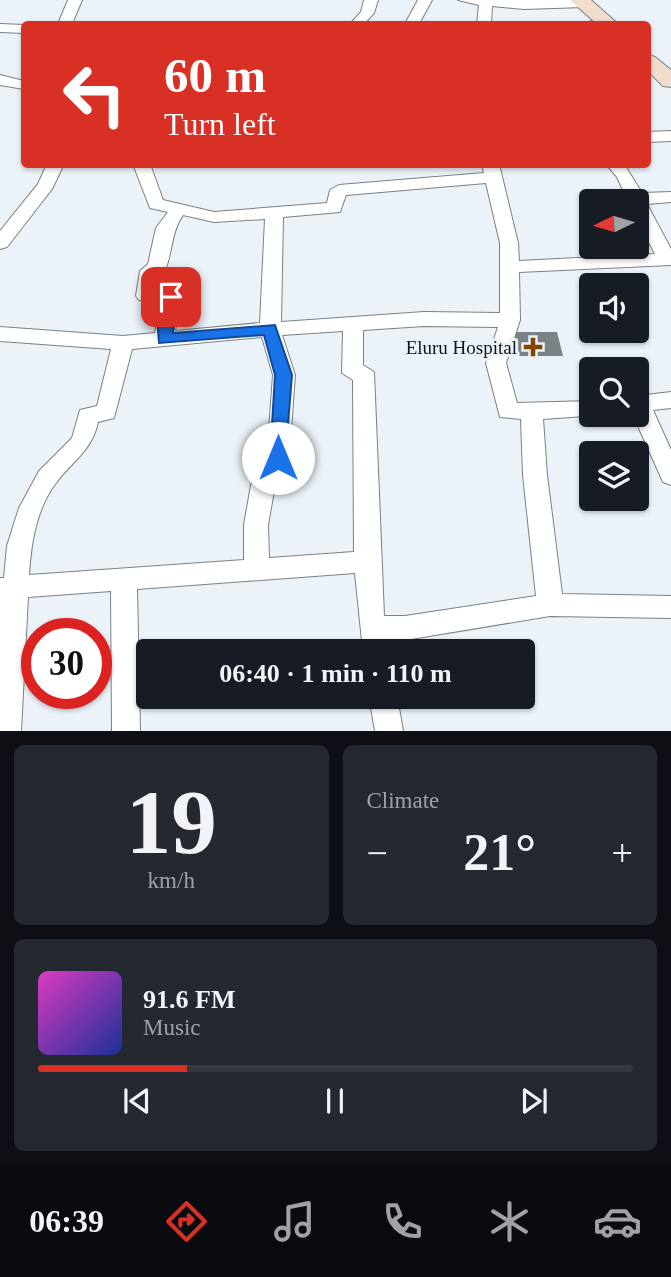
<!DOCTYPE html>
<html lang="en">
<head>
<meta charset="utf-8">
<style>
	:root { --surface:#171b24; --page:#242831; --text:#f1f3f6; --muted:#9ea1a6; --line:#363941; --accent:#d93025 }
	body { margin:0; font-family:Georgia,serif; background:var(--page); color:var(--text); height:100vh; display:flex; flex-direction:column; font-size:26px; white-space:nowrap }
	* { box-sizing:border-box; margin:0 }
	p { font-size:23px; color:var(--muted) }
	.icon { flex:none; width:38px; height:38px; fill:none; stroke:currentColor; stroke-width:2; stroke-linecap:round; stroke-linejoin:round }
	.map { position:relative; height:731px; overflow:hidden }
	.sheet { display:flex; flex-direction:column; gap:14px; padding:14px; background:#0d0f14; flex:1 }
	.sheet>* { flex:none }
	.hud { position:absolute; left:21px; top:21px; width:630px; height:147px; border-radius:7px; box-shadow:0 2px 5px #0004; background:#d93025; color:#fff; overflow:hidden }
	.needle { width:46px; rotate:265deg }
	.buttons { position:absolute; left:579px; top:189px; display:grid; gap:14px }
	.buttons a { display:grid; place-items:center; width:70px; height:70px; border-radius:7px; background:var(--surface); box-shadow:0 2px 5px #0004; font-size:35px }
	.speed { position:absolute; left:21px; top:618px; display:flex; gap:14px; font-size:35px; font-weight:700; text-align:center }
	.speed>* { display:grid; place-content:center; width:91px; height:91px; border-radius:50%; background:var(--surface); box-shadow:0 2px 5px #0004; line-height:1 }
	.speed .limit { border:10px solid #d22; background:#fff; color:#111 }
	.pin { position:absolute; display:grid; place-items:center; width:60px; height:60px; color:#fff; margin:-30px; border-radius:14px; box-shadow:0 4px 10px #0006 }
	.me { position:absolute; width:77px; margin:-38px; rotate:0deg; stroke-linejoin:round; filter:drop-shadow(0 0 5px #0008) }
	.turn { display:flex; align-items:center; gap:24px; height:147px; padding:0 28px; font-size:32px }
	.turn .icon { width:91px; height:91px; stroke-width:2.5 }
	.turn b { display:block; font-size:49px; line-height:60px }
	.big { font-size:52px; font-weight:700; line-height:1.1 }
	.sheet .card { flex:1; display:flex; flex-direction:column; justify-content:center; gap:10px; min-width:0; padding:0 24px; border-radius:10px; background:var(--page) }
	.sheet .dial { align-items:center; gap:0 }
	.dial b { font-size:91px; line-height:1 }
	.song { display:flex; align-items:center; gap:21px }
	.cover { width:84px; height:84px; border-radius:10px; background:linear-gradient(135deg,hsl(310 70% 55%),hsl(230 70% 35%)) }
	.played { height:7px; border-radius:4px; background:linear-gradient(90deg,var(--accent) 25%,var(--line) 25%) }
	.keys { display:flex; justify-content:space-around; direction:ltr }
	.heat { display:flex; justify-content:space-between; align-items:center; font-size:38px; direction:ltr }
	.sheet .tiles { flex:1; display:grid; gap:14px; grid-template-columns:1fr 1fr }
	.card:last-child { grid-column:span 2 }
	.trip { position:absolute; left:136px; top:639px; width:399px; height:70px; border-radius:7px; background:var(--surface); box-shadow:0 2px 5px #0004; font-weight:700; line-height:70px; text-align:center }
	.menu { display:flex; height:112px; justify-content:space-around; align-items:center; background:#090b0e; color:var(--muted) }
	.menu .icon { width:49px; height:49px }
	.menu .on { color:var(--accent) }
	.menu b { font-size:32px; color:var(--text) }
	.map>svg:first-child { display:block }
	.building { fill:#7b8286 }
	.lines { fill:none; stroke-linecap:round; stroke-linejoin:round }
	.street-casing { stroke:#7a8085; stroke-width:2 }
	.secondary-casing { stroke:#7a8085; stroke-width:2 }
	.street { fill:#fff; fill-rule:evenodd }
	.secondary { fill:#f2ddcd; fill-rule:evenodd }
	.route { fill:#1a73e8; stroke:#114b97; stroke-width:2 }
	.poi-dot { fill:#824501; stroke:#ecf3f8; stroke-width:2.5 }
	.labels { text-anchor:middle; stroke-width:6; stroke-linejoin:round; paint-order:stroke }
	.poi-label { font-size:19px; fill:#121516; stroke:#ecf3f8; text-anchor:end }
</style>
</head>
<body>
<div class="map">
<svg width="671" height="731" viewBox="0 0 671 731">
	<rect width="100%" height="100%" fill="#ecf3f8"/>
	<path class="building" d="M510 332H557L563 356H514Z"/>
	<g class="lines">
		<g class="street-casing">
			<path id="street" d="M68 0H82L72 24H58Z
				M364 0H378L374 13 364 24H350L361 12Z
				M418 0H432L419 24H405Z
				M458 0H588L591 3 584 7 524 9 492 6 491 24H477L479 5Z
				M605 18 610 19V24H580Z
				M0 24 24 25V33L0 32Z
				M0 75 24 81V89L0 85Z
				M671 131V141L648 142V132Z
				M47 164H64L52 189 7 247 0 249V231L38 184Z
				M133 164H150L163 200 214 212 327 203 330 190 339 185 484 173 482 164H499L518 243 519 261 655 254 637 219V201H628L617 177 606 164H624L642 193 671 192V202L647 204 671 249V265L519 272 520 320 506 363 517 403 592 401V415H599L543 419 547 475 562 594 671 596V618L550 616 405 640 387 639 389 651H363L355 573 137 589 140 731H112L111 591 28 597 21 731H0V578H4L7 546 19 508 39 471 72 438 80 410 97 406 111 349 0 341V327L123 336 155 333 160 303 139 300 136 296 140 271 148 264 156 228 168 212 150 208ZM486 183 500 243V313L424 312 281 322 283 217 340 212 346 195ZM183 215 214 222 265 219 260 323 175 331 181 297 178 293 157 290C159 275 164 275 167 265 173 246 172 231 183 215ZM424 326 498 327 486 363 500 417 521 419 523 475 536 596 405 616H384L374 372 363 365V330ZM343 331 342 373 353 380 354 552 269 558 268 525 275 485 289 458 295 375 282 335ZM262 337 273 375 267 458 251 485 244 525V560L29 575C31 544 36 509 56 483 72 461 92 451 98 422L114 418 132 349Z
				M671 392V408L653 410 671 450V485L663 482 633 415H637V396Z
				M369 696H397L403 731H375Z"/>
		</g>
		<g class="secondary-casing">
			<path id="secondary" d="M570 0H591L618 24H597Z
				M648 55 655 57 671 70V87L663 86 648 71Z"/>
		</g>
		<use href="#street" class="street"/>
		<use href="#secondary" class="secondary"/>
	</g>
	<path class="route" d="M171 292 178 297 173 333 275 325 292 375 285 462H272L270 458 275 375 264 335 159 343 157 318 163 297Z"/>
	<path class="poi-dot" d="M529.5 336.5h7v7h7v7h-7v7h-7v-7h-7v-7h7z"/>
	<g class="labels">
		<g class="poi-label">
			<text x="517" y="354">Eluru Hospital</text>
		</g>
	</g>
</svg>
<div class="buttons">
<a><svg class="needle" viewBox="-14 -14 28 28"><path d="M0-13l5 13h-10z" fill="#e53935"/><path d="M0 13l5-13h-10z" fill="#9ea1a6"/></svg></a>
<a><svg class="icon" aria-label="sound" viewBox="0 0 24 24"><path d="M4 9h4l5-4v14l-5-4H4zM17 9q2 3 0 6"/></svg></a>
<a><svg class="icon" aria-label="search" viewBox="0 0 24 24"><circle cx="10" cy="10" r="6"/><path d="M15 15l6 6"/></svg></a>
<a><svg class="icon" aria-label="layers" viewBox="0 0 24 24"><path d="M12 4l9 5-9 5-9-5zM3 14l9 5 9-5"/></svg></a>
</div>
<div class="speed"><div class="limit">30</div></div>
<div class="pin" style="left:171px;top:297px;background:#d93025"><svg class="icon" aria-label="arrive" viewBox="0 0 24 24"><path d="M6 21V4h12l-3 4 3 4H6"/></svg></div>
<svg class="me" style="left:278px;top:458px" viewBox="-20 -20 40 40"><circle r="19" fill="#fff"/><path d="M0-13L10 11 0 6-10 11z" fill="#1a73e8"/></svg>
<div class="trip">06:40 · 1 min · 110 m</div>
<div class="hud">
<div class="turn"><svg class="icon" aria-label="left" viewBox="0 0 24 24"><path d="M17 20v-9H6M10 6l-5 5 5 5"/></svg><div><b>60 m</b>Turn left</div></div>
</div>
</div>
<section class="sheet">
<div class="tiles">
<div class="card dial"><b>19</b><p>km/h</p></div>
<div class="card"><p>Climate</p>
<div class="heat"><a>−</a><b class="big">21°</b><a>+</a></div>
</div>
<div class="card">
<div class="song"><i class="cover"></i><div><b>91.6 FM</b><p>Music</p></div></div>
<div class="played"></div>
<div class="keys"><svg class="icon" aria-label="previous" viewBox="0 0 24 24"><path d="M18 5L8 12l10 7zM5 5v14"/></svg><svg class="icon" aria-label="pause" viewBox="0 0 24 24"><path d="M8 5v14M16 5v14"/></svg><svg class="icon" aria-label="next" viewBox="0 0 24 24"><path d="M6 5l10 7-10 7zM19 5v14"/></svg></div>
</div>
</div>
</section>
<nav class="menu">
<b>06:39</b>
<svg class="icon on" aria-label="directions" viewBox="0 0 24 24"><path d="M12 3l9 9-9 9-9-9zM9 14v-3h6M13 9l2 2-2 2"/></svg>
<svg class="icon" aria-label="music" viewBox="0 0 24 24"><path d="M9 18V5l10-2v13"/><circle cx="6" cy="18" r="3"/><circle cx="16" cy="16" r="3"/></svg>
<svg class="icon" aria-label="phone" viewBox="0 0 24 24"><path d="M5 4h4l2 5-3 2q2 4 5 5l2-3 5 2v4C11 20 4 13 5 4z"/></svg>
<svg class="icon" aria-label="climate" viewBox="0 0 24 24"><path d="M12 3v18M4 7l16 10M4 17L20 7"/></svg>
<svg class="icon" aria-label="car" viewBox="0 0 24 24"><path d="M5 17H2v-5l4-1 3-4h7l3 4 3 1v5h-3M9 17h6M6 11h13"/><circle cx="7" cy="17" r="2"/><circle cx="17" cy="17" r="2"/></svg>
</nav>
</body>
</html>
